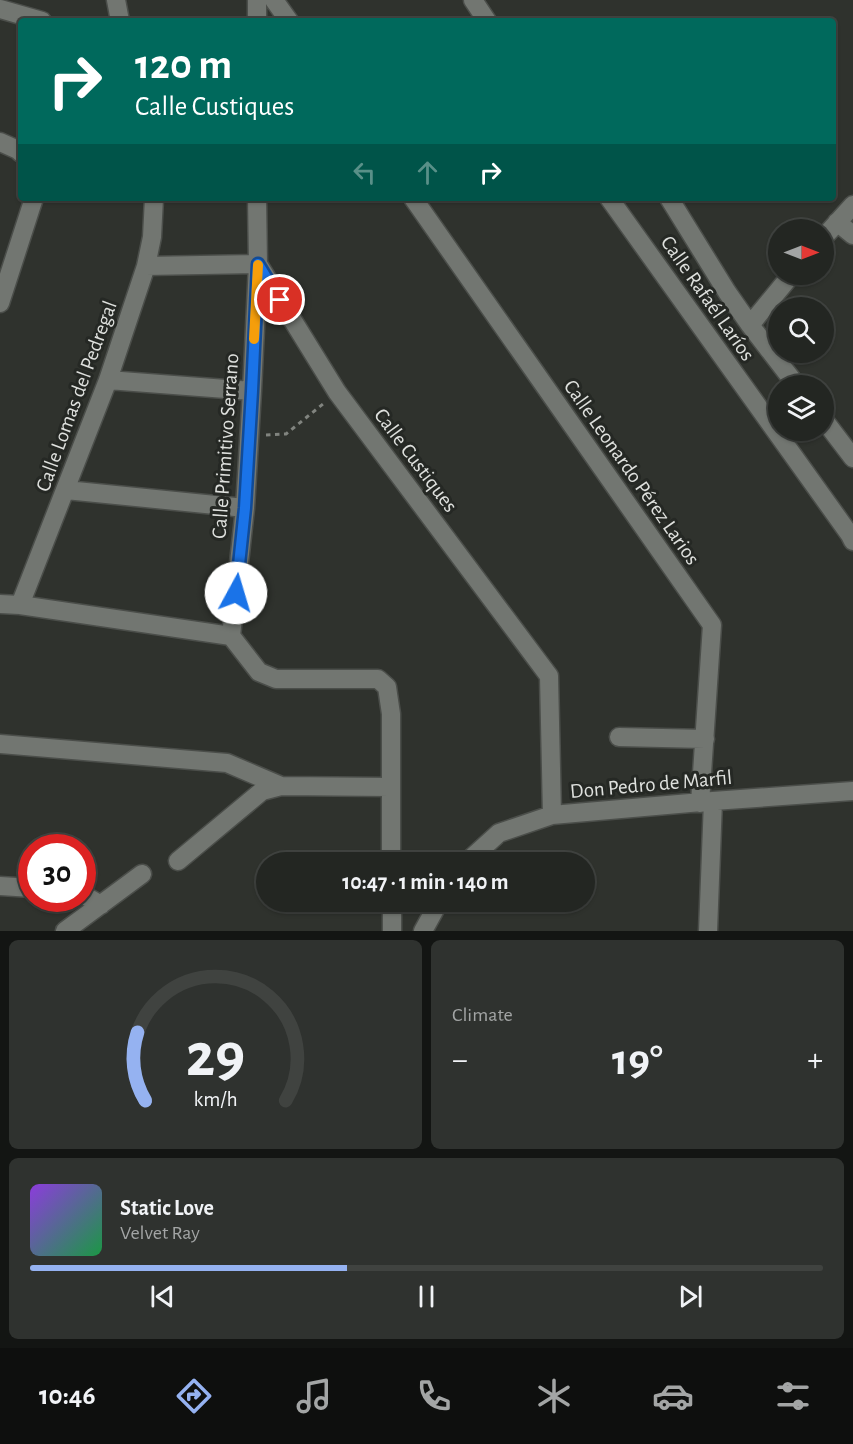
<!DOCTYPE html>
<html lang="en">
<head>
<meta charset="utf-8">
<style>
	:root { --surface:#232622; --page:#2f322f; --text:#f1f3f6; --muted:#a3a5a5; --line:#404340; --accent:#95b2f1 }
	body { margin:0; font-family:"Alegreya Sans",sans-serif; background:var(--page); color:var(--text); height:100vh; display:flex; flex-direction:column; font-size:22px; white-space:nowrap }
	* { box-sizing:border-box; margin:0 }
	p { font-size:20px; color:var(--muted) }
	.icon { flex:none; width:33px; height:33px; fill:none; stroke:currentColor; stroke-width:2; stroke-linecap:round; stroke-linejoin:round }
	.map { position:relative; height:931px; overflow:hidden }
	.panel { display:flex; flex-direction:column; gap:9px; padding:9px; background:#131513; flex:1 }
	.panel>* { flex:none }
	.banner { position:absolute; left:18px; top:18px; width:818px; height:183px; border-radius:6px; box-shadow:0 2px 4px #0004,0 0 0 2px var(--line); background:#00695c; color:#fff; overflow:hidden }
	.needle { width:39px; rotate:90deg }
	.controls { position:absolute; left:768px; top:219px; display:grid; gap:12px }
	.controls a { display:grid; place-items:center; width:66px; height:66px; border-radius:50%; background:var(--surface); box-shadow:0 2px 4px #0004,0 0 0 2px var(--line); font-size:30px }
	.speed { position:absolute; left:18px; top:834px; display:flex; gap:12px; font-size:30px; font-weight:700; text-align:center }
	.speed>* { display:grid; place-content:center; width:78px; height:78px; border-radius:50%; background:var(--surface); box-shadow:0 2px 4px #0004,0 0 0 2px var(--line); line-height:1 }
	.speed .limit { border:9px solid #d22; background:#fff; color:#111 }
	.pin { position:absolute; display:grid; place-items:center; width:51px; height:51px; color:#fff; margin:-26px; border:3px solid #fff; border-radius:50%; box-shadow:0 2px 6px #0007 }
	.me { position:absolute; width:66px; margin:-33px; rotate:6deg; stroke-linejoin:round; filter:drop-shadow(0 0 4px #0008) }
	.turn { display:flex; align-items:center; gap:21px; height:126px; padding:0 18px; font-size:27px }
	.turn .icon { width:78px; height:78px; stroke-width:2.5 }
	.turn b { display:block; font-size:42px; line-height:51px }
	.lanes { display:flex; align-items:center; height:57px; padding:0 18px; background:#0003; justify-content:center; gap:30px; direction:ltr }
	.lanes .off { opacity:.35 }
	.big { font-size:45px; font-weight:700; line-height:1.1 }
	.panel .tile { flex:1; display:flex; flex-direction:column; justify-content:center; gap:9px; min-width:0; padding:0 21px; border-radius:9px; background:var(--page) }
	.panel .dial { align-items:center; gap:0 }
	.dial svg { height:156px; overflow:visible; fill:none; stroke:var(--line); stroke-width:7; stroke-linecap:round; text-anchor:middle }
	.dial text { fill:var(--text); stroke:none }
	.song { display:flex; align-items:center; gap:18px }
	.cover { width:72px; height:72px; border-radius:9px; background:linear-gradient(135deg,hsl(270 70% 55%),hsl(140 70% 35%)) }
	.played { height:6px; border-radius:3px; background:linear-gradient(90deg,var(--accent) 40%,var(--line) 40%) }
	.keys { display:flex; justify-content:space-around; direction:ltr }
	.heat { display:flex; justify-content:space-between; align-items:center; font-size:33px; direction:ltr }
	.panel .tiles { flex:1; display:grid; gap:9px; grid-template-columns:1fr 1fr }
	.tile:last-child { grid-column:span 2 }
	.trip { position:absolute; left:256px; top:852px; width:339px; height:60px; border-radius:30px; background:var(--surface); box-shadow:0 2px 4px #0004,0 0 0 2px var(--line); font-weight:700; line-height:60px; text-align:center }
	.tab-bar { display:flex; height:96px; justify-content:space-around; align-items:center; background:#0e0f0e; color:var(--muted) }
	.tab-bar .icon { width:42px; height:42px }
	.tab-bar .active { color:var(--accent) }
	.tab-bar b { font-size:27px; color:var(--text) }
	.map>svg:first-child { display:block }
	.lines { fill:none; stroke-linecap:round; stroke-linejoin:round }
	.street-casing { stroke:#4b4e4a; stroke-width:21 }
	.path { stroke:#81847f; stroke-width:3; stroke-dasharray:4.5 4.5; stroke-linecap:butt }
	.street { stroke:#727671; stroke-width:18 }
	.route-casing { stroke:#114b97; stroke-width:15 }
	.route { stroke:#1a73e8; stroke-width:10 }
	.slow { stroke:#f59e0b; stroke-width:10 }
	.labels { text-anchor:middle; stroke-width:6; stroke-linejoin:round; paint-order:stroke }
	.street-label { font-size:21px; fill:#dfe1de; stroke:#252824 }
</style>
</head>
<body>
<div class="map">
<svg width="853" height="931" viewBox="0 0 853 931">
	<rect width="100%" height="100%" fill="#2f322d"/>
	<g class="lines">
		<g class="street-casing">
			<path id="street" d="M116 0 120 21
				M274 0 289 21
				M473 0 487 21
				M0 9 42 21
				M257 21V0
				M0 142 18 150 21 153
				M257 198 258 264 252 391 245 508 231 636 259 672 276 679H378L387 687 391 714V862
				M413 198 712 625 700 803
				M609 198 850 535 853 541
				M669 198 727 292 750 325 797 386
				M837 222 853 235
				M824 237 853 205
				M258 264 337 392 549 676 552 815
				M146 266 258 264
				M0 303 34 198
				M750 325 792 274
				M108 380 252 391
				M824 420 853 458
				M66 490 245 508
				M0 604 20 605 231 636
				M20 605 108 380 146 266 152 237 154 198
				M619 737 705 739
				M0 744 227 763 281 786
				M178 861 262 791 281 786 390 787
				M467 862 499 833 552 815 713 801 853 791
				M0 886 32 888
				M82 894 101 905
				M392 902V931
				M65 931 142 874
				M423 931 439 902
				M708 931 713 801"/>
		</g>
		<path class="path" d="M266 435 286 434 323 404"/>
		<use href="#street" class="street"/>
	</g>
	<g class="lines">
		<g class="route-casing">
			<path id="route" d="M236 593 245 508 252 391 258 264 280 300"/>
		</g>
		<use href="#route" class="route"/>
		<path class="slow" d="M254 339 258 265"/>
	</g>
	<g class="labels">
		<g class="street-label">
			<text transform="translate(708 298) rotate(55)" y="7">Calle Rafaél Laríos</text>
			<text transform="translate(76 396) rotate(-70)" y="7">Calle Lomas del Pedregal</text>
			<text transform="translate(225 446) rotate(-86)" y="7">Calle Primitivo Serrano</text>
			<text transform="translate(416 460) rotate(53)" y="7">Calle Custiques</text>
			<text transform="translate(632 472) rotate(55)" y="7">Calle Leonardo Pérez Larios</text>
			<text transform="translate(651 784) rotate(-5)" y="7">Don Pedro de Marfil</text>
		</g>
	</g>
</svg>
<div class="controls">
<a><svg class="needle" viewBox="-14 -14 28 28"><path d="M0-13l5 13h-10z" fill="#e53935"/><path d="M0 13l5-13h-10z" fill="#a3a5a5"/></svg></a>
<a><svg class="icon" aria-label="search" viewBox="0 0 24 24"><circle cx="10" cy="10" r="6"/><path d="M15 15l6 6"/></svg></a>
<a><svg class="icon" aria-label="layers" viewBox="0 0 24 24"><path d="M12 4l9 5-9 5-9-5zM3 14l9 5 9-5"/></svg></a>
</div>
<div class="speed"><div class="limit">30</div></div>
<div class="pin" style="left:280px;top:300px;background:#d93025"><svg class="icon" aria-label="arrive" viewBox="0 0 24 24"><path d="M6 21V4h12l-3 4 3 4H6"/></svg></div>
<svg class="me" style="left:236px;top:593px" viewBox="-20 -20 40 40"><circle r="19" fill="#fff"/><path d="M0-13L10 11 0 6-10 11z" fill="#1a73e8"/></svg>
<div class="trip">10:47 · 1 min · 140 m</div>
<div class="banner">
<div class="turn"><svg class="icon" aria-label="right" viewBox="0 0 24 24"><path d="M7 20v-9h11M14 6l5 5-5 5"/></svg><div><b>120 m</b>Calle Custiques</div></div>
<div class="lanes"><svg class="icon off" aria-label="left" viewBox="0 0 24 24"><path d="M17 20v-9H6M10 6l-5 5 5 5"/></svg><svg class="icon off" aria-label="ahead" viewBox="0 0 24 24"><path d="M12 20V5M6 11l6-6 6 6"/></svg><svg class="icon" aria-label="right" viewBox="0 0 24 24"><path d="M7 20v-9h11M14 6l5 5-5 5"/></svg></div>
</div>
</div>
<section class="panel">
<div class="tiles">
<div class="tile dial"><svg viewBox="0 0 100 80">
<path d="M14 69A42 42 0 1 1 86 69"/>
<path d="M14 69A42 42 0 0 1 10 34" stroke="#95b2f1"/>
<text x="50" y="56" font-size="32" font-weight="700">29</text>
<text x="50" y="72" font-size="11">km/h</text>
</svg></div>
<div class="tile"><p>Climate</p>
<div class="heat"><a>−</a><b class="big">19°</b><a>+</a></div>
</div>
<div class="tile">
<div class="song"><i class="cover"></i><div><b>Static Love</b><p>Velvet Ray</p></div></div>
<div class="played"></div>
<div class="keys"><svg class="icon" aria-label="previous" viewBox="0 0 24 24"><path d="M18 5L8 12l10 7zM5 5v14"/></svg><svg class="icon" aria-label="pause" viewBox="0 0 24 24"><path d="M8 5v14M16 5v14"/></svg><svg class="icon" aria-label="next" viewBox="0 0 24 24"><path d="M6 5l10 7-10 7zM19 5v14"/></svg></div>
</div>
</div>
</section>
<nav class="tab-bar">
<b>10:46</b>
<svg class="icon active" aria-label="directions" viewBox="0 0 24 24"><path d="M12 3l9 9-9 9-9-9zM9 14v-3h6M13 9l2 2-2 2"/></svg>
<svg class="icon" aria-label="music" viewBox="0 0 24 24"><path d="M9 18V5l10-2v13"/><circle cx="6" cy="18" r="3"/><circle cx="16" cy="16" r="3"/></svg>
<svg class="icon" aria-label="phone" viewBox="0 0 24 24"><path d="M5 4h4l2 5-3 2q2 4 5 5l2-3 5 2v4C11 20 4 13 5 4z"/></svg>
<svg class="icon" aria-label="climate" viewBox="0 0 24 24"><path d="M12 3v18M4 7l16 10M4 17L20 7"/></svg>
<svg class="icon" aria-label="car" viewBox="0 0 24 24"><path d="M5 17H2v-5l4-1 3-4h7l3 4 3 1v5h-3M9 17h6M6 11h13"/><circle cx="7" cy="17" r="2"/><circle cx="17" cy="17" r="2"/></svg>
<svg class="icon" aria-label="filters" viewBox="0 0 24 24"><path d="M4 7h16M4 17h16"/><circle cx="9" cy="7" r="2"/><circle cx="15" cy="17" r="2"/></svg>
</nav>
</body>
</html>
